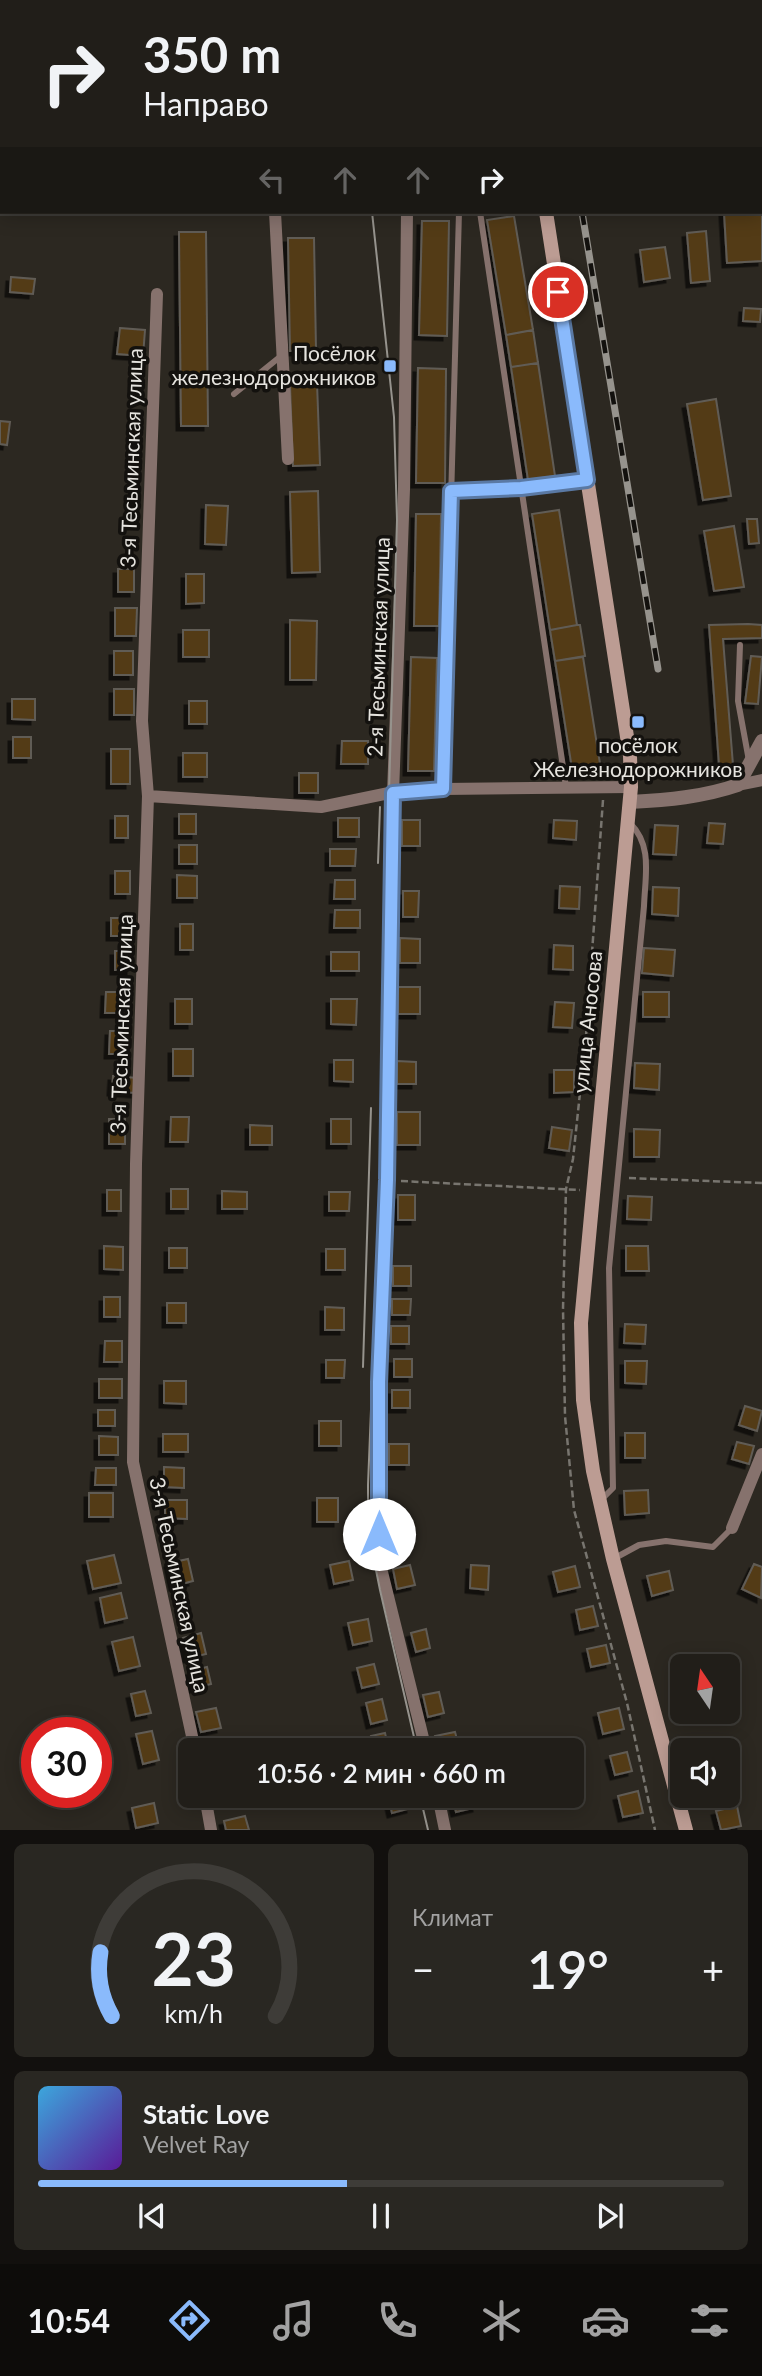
<!DOCTYPE html>
<html lang="ru">
<head>
<meta charset="utf-8">
<style>
	:root { --surface:#211e19; --page:#292722; --text:#f1f3f6; --muted:#a2a2a2; --line:#3e3c38; --accent:#8abafc }
	body { margin:0; font-family:Lato,sans-serif; background:var(--page); color:var(--text); height:100vh; display:flex; flex-direction:column; font-size:26px; white-space:nowrap }
	* { box-sizing:border-box; margin:0 }
	p { font-size:23px; color:var(--muted) }
	.icon { flex:none; width:38px; height:38px; fill:none; stroke:currentColor; stroke-width:2; stroke-linecap:round; stroke-linejoin:round }
	.map { position:relative; height:1830px; overflow:hidden }
	.side { display:flex; flex-direction:column; gap:14px; padding:14px; background:#12100e; flex:1 }
	.side>* { flex:none }
	.top-card { position:absolute; left:0px; top:0px; width:763px; height:214px; box-shadow:0 4px 18px #0003,0 0 0 2px var(--line); background:#211e19; color:var(--text); overflow:hidden }
	.needle { width:46px; rotate:347deg }
	.controls { position:absolute; left:670px; top:1654px; display:grid; gap:14px }
	.controls a { display:grid; place-items:center; width:70px; height:70px; border-radius:10px; background:var(--surface); box-shadow:0 4px 18px #0003,0 0 0 2px var(--line); font-size:35px }
	.speed { position:absolute; left:21px; top:1717px; display:flex; gap:14px; font-size:35px; font-weight:700; text-align:center }
	.speed>* { display:grid; place-content:center; width:91px; height:91px; border-radius:50%; background:var(--surface); box-shadow:0 4px 18px #0003,0 0 0 2px var(--line); line-height:1 }
	.speed .limit { border:10px solid #d22; background:#fff; color:#111 }
	.pin { position:absolute; display:grid; place-items:center; width:60px; height:60px; color:#fff; margin:-30px; border:4px solid #fff; border-radius:50%; box-shadow:0 2px 7px #0007 }
	.me { position:absolute; width:77px; margin:-38px; rotate:0deg; stroke-linejoin:round; filter:drop-shadow(0 0 5px #0008) }
	.turn { display:flex; align-items:center; gap:24px; height:147px; padding:0 28px; font-size:32px }
	.turn .icon { width:91px; height:91px; stroke-width:2.5 }
	.turn b { display:block; font-size:49px; line-height:60px }
	.lanes { display:flex; align-items:center; height:66px; padding:0 28px; background:#0003; justify-content:center; gap:35px; direction:ltr }
	.lanes .off { opacity:.35 }
	.big { font-size:52px; font-weight:600; line-height:1.1 }
	.side .tile { flex:1; display:flex; flex-direction:column; justify-content:center; gap:10px; min-width:0; padding:0 24px; border-radius:10px; background:var(--page) }
	.side .dial { align-items:center; gap:0 }
	.dial svg { height:182px; overflow:visible; fill:none; stroke:var(--line); stroke-width:7; stroke-linecap:round; text-anchor:middle }
	.dial text { fill:var(--text); stroke:none }
	.song { display:flex; align-items:center; gap:21px }
	.cover { width:84px; height:84px; border-radius:10px; background:linear-gradient(135deg,hsl(200 70% 55%),hsl(270 70% 35%)) }
	.played { height:7px; border-radius:4px; background:linear-gradient(90deg,var(--accent) 45%,var(--line) 45%) }
	.keys { display:flex; justify-content:space-around; direction:ltr }
	.heat { display:flex; justify-content:space-between; align-items:center; font-size:38px; direction:ltr }
	.side .tiles { flex:1; display:grid; gap:14px; grid-template-columns:1fr 1fr }
	.tile:last-child { grid-column:span 2 }
	.trip { position:absolute; left:178px; top:1738px; width:406px; height:70px; border-radius:10px; background:var(--surface); box-shadow:0 4px 18px #0003,0 0 0 2px var(--line); font-weight:600; line-height:70px; text-align:center }
	.dock { display:flex; height:112px; justify-content:space-around; align-items:center; background:#0d0c0a; color:var(--muted) }
	.dock .icon { width:49px; height:49px }
	.dock .current { color:var(--accent) }
	.dock b { font-size:32px; color:var(--text) }
	.map>svg:first-child { display:block }
	.building { fill:#523a17; stroke:#615c55; stroke-width:2; filter:url(#shadow) }
	.lines { fill:none; stroke-linecap:round; stroke-linejoin:round }
	.path { stroke:#78756f; stroke-width:2.5; stroke-dasharray:7 3.5; stroke-linecap:butt }
	.service { stroke:#86726d; stroke-width:6 }
	.minor { stroke:#86726d; stroke-width:12 }
	.tertiary { stroke:#86726d; stroke-width:14 }
	.secondary { stroke:#bc9c93; stroke-width:14 }
	.tram { stroke:#96938d; stroke-width:2 }
	.rail-casing { stroke:#96938d; stroke-width:7 }
	.rail { stroke:#13110e; stroke-width:4.5; stroke-dasharray:13; stroke-linecap:butt }
	.route-casing { stroke:#5a79a4; stroke-width:18 }
	.route { stroke:#8abafc; stroke-width:12 }
	.poi-dot { fill:#8abafc; stroke:#13110e; stroke-width:2.5 }
	.labels { text-anchor:middle; stroke-width:7; stroke-linejoin:round; paint-order:stroke }
	.poi-label { font-size:21px; fill:#e6e4df; stroke:#13110e; text-anchor:end }
	.street-label { font-size:21px; fill:#e6e4df; stroke:#13110e }
</style>
</head>
<body>
<div class="map">
<svg width="762" height="1830" viewBox="0 0 762 1830">
	<defs>
		<filter id="shadow"><feDropShadow dx="-4.5" dy="4.5" stdDeviation="0" flood-color="#0009"/></filter>
	</defs>
	<rect width="100%" height="100%" fill="#2c2821"/>
	<path class="building" d="M762 198V261L727 263 724 212H761Z
		M514 216 533 330 506 335 487 220Z
		M422 221H449L447 336 419 335Z
		M706 231 710 281 691 283 687 233Z
		M179 232H206L208 426H181Z
		M288 238H314L316 350 290 351Z
		M665 247 670 278 644 282 640 250Z
		M11 277 35 279 33 294 10 292Z
		M744 308 761 309 760 322 743 321Z
		M120 328 145 330 143 356 117 354Z
		M533 330 538 363 511 367 506 335Z
		M538 363 555 476 528 480 511 367Z
		M418 368 446 369 445 483H416Z
		M317 383 320 465 293 466 290 385Z
		M716 399 731 496 703 500 687 404Z
		M0 421 10 422 7 445 0 444Z
		M318 491 320 572 292 573 290 492Z
		M206 505 228 506 226 545 205 544Z
		M559 510 577 625 550 630 532 514Z
		M416 514H441L439 626H414Z
		M747 519H757L759 543 749 544Z
		M734 526 744 587 714 591 704 531Z
		M118 569H134V592H118Z
		M186 574H204V603L186 604Z
		M115 608H137L136 636H115Z
		M290 620 317 621 316 680H290Z
		M748 624 762 625V638L723 639 733 765H719L709 625Z
		M577 625H580L585 656 555 661 550 630Z
		M183 630H209V657H183Z
		M114 651H133V675H114Z
		M751 656 762 657 758 704 745 703Z
		M411 657 437 658 434 771H408Z
		M583 657 601 770 573 775 555 661Z
		M114 689H134V715H114Z
		M12 699H35V720L12 719Z
		M189 701H207V724H189Z
		M13 737H31V758H13Z
		M342 741H368V764H341Z
		M111 749H130V784H111Z
		M183 753H207V777H183Z
		M299 773H318V793H299Z
		M179 814H196V834H179Z
		M115 816H128V838H115Z
		M338 818H359V837H338Z
		M402 820H420V846H402Z
		M554 820 577 821 576 840 553 838Z
		M709 823 725 824 723 844 707 843Z
		M655 825 678 826 676 855 653 854Z
		M179 845H197V864H179Z
		M330 849H356L355 866H330Z
		M115 871H130V894H115Z
		M177 875 197 876V898H177Z
		M335 880H355V899H334Z
		M560 886 580 887 579 909 559 908Z
		M653 887 679 888 678 916 652 914Z
		M403 891H419L418 917H403Z
		M335 910H360V928H334Z
		M111 918H126V936H111Z
		M180 924H193V950H180Z
		M400 938 420 939V963H400Z
		M554 945 573 946V970L553 969Z
		M644 948 675 950 673 976 642 973Z
		M115 951H131V970H115Z
		M331 952H359V971H331Z
		M398 987H420V1014H398Z
		M106 992H127L126 1013H105Z
		M643 992H669V1017H643Z
		M175 999H192V1024H175Z
		M331 999H357L356 1025 331 1024Z
		M555 1002 574 1003 572 1028 553 1027Z
		M110 1031H126V1054H109Z
		M173 1049H193V1076H173Z
		M334 1060H353V1082L334 1081Z
		M397 1061 416 1062V1084H397Z
		M635 1063 660 1064 659 1090 634 1088Z
		M554 1070H574V1092L554 1093Z
		M113 1076 137 1078 135 1093 112 1091Z
		M397 1112H420V1145H397Z
		M171 1117H189L188 1142H170Z
		M109 1119H125V1144H109Z
		M331 1119H351V1144H331Z
		M250 1125 272 1126V1145H250Z
		M552 1127 572 1130 569 1151 549 1148Z
		M634 1129 660 1130 659 1157H634Z
		M171 1189H188V1209H171Z
		M107 1190H121V1211H107Z
		M222 1191 247 1192V1209H222Z
		M329 1192H350L349 1211H329Z
		M398 1195H415V1220H398Z
		M628 1196 652 1197 651 1220 627 1219Z
		M104 1246 123 1247V1270L104 1269Z
		M626 1246H648L649 1271H626Z
		M169 1248H187V1268H169Z
		M326 1249H345V1270H326Z
		M393 1266H411V1286H393Z
		M104 1297H120V1317H104Z
		M392 1299H411L410 1315H392Z
		M167 1303H186V1323H167Z
		M325 1307 344 1308V1330H325Z
		M625 1324 646 1325 645 1344 624 1343Z
		M391 1326H409V1344H391Z
		M105 1341H122V1362H104Z
		M394 1359H412V1377H394Z
		M326 1360H345L344 1378H326Z
		M625 1361H647L646 1384 625 1383Z
		M99 1379H122V1398H99Z
		M164 1381H186V1404L164 1403Z
		M392 1390H410V1408H392Z
		M745 1406 762 1411 757 1431 739 1425Z
		M98 1410H115V1426H98Z
		M319 1421H341V1446H319Z
		M625 1433H645V1458H625Z
		M163 1434H188V1452H163Z
		M99 1436 118 1437V1455H99Z
		M737 1442 754 1446 749 1464 732 1459Z
		M389 1444H409V1465H389Z
		M164 1467 184 1468V1488L164 1487Z
		M96 1468H116V1485H95Z
		M648 1490 649 1513 625 1515 624 1491Z
		M89 1493H113V1517H89Z
		M317 1498H338V1522H317Z
		M165 1500H187V1519L165 1518Z
		M114 1555 121 1583 93 1589 87 1561Z
		M188 1559 193 1581 174 1586 169 1563Z
		M349 1561 353 1580 334 1584 330 1565Z
		M754 1564 762 1567 761 1598 742 1589Z
		M410 1565 415 1585 397 1589 393 1569Z
		M471 1565 489 1566 488 1590 470 1588Z
		M575 1566 580 1587 558 1592 553 1572Z
		M669 1571 673 1590 652 1596 647 1576Z
		M121 1593 127 1618 105 1623 100 1598Z
		M593 1606 598 1626 580 1630 576 1610Z
		M368 1619 372 1641 353 1645 348 1623Z
		M426 1629 430 1648 416 1652 411 1633Z
		M201 1633 206 1654 188 1658 183 1638Z
		M133 1637 140 1666 119 1671 112 1642Z
		M606 1645 610 1663 591 1667 587 1649Z
		M702 1658 724 1661V1666H700Z
		M374 1664 379 1684 362 1688 357 1668Z
		M207 1667 211 1684 194 1688 190 1671Z
		M145 1691 151 1713 136 1716 131 1694Z
		M439 1692 444 1713 428 1717 423 1695Z
		M382 1699 387 1720 371 1724 366 1703Z
		M216 1708 221 1728 201 1732 196 1712Z
		M619 1708 624 1729 603 1734 598 1713Z
		M152 1731 159 1760 143 1764 136 1734Z
		M455 1732 460 1750H438L435 1736Z
		M385 1733 389 1750H374L371 1736Z
		M627 1752 632 1771 615 1775 610 1756Z
		M638 1791 643 1813 623 1817 618 1796Z
		M388 1796H408L411 1808 392 1813Z
		M452 1796H474L477 1807 456 1812Z
		M154 1803 158 1823 136 1828 132 1808Z
		M737 1806 741 1826 721 1830 716 1811Z
		M245 1816 249 1830H226L224 1821Z"/>
	<g class="lines">
		<path class="path" d="M494 0 495 2
			M532 2V0
			M603 800 586 1036 573 1159 566 1189 563 1309 565 1416 574 1510 627 1703 655 1830
			M629 1178 762 1183
			M401 1181 580 1190"/>
		<path class="service" d="M639 0 640 2
			M689 0V2
			M740 0V2
			M761 130H762
			M761 153H762
			M480 212 566 787
			M234 394 281 356
			M451 491 521 488 587 480
			M740 645 738 701 749 761
			M443 789 459 212
			M601 1500 613 1488 609 1268 644 906C645 876 653 846 630 823
			M615 1558 639 1545 666 1541 713 1547 732 1528"/>
		<path class="minor" d="M17 2V0
			M286 2V0
			M0 116 2 101
			M275 212 288 459
			M407 212 404 489 393 794 387 1180 379 1382V1560L426 1750
			M157 294 142 721 148 796 136 1164 133 1462 195 1750
			M738 785 762 780
			M148 796 321 807 389 793 443 789 631 787
			M732 1528 762 1454
			M205 1796 211 1830
			M438 1796 445 1830"/>
		<path class="tertiary" d="M630 802C668 800 703 797 738 785L762 741"/>
		<path class="secondary" d="M515 0V2
			M546 212 630 756 631 787 581 1323 583 1400 593 1471 613 1559 686 1830"/>
		<path class="tram" d="M395 2V0
			M372 212 394 417 397 520 389 793 390 832 383 982 380 1183 368 1485V1530L380 1590 417 1750
			M378 863 380 807
			M363 1367 371 1108
			M420 1796 428 1830"/>
		<g class="rail-casing">
			<path id="rail" d="M553 0V2
				M582 212 658 669"/>
		</g>
		<use href="#rail" class="rail"/>
	</g>
	<g class="lines">
		<g class="route-casing">
			<path id="route" d="M379 1534V1382L387 1180 393 793 443 789 451 491 521 488 587 480 558 292"/>
		</g>
		<use href="#route" class="route"/>
	</g>
	<g class="poi-dot">
		<rect x="383" y="359" width="14" height="14" rx="3.5"/>
		<rect x="631" y="715" width="14" height="14" rx="3.5"/>
	</g>
	<g class="labels">
		<g class="poi-label">
			<text x="376" y="361">Посёлок<tspan x="376" dy="24">железнодорожников</tspan></text>
			<text x="638" y="753" text-anchor="middle">посёлок<tspan x="638" dy="24">Железнодорожников</tspan></text>
		</g>
		<g class="street-label">
			<text transform="translate(132 458) rotate(-88)" y="7">3-я Тесьминская улица</text>
			<text transform="translate(379 647) rotate(-88)" y="7">2-я Тесьминская улица</text>
			<text transform="translate(588 1022) rotate(-84)" y="7">улица Аносова</text>
			<text transform="translate(122 1024) rotate(-88)" y="7">3-я Тесьминская улица</text>
			<text transform="translate(179 1585) rotate(78)" y="7">3-я Тесьминская улица</text>
		</g>
	</g>
</svg>
<div class="controls">
<a><svg class="needle" viewBox="-14 -14 28 28"><path d="M0-13l5 13h-10z" fill="#e53935"/><path d="M0 13l5-13h-10z" fill="#a2a2a2"/></svg></a>
<a><svg class="icon" aria-label="sound" viewBox="0 0 24 24"><path d="M4 9h4l5-4v14l-5-4H4zM17 9q2 3 0 6"/></svg></a>
</div>
<div class="speed"><div class="limit">30</div></div>
<div class="pin" style="left:558px;top:292px;background:#d93025"><svg class="icon" aria-label="arrive" viewBox="0 0 24 24"><path d="M6 21V4h12l-3 4 3 4H6"/></svg></div>
<svg class="me" style="left:379px;top:1534px" viewBox="-20 -20 40 40"><circle r="19" fill="#fff"/><path d="M0-13L10 11 0 6-10 11z" fill="#8abafc"/></svg>
<div class="trip">10:56 · 2 мин · 660 m</div>
<div class="top-card">
<div class="turn"><svg class="icon" aria-label="right" viewBox="0 0 24 24"><path d="M7 20v-9h11M14 6l5 5-5 5"/></svg><div><b>350 m</b>Направо</div></div>
<div class="lanes"><svg class="icon off" aria-label="left" viewBox="0 0 24 24"><path d="M17 20v-9H6M10 6l-5 5 5 5"/></svg><svg class="icon off" aria-label="ahead" viewBox="0 0 24 24"><path d="M12 20V5M6 11l6-6 6 6"/></svg><svg class="icon off" aria-label="ahead" viewBox="0 0 24 24"><path d="M12 20V5M6 11l6-6 6 6"/></svg><svg class="icon" aria-label="right" viewBox="0 0 24 24"><path d="M7 20v-9h11M14 6l5 5-5 5"/></svg></div>
</div>
</div>
<section class="side">
<div class="tiles">
<div class="tile dial"><svg viewBox="0 0 100 80">
<path d="M14 69A42 42 0 1 1 86 69"/>
<path d="M14 69A42 42 0 0 1 9 41" stroke="#8abafc"/>
<text x="50" y="56" font-size="32" font-weight="700">23</text>
<text x="50" y="72" font-size="11">km/h</text>
</svg></div>
<div class="tile"><p>Климат</p>
<div class="heat"><a>−</a><b class="big">19°</b><a>+</a></div>
</div>
<div class="tile">
<div class="song"><i class="cover"></i><div><b>Static Love</b><p>Velvet Ray</p></div></div>
<div class="played"></div>
<div class="keys"><svg class="icon" aria-label="previous" viewBox="0 0 24 24"><path d="M18 5L8 12l10 7zM5 5v14"/></svg><svg class="icon" aria-label="pause" viewBox="0 0 24 24"><path d="M8 5v14M16 5v14"/></svg><svg class="icon" aria-label="next" viewBox="0 0 24 24"><path d="M6 5l10 7-10 7zM19 5v14"/></svg></div>
</div>
</div>
</section>
<nav class="dock">
<b>10:54</b>
<svg class="icon current" aria-label="directions" viewBox="0 0 24 24"><path d="M12 3l9 9-9 9-9-9zM9 14v-3h6M13 9l2 2-2 2"/></svg>
<svg class="icon" aria-label="music" viewBox="0 0 24 24"><path d="M9 18V5l10-2v13"/><circle cx="6" cy="18" r="3"/><circle cx="16" cy="16" r="3"/></svg>
<svg class="icon" aria-label="phone" viewBox="0 0 24 24"><path d="M5 4h4l2 5-3 2q2 4 5 5l2-3 5 2v4C11 20 4 13 5 4z"/></svg>
<svg class="icon" aria-label="climate" viewBox="0 0 24 24"><path d="M12 3v18M4 7l16 10M4 17L20 7"/></svg>
<svg class="icon" aria-label="car" viewBox="0 0 24 24"><path d="M5 17H2v-5l4-1 3-4h7l3 4 3 1v5h-3M9 17h6M6 11h13"/><circle cx="7" cy="17" r="2"/><circle cx="17" cy="17" r="2"/></svg>
<svg class="icon" aria-label="filters" viewBox="0 0 24 24"><path d="M4 7h16M4 17h16"/><circle cx="9" cy="7" r="2"/><circle cx="15" cy="17" r="2"/></svg>
</nav>
</body>
</html>
